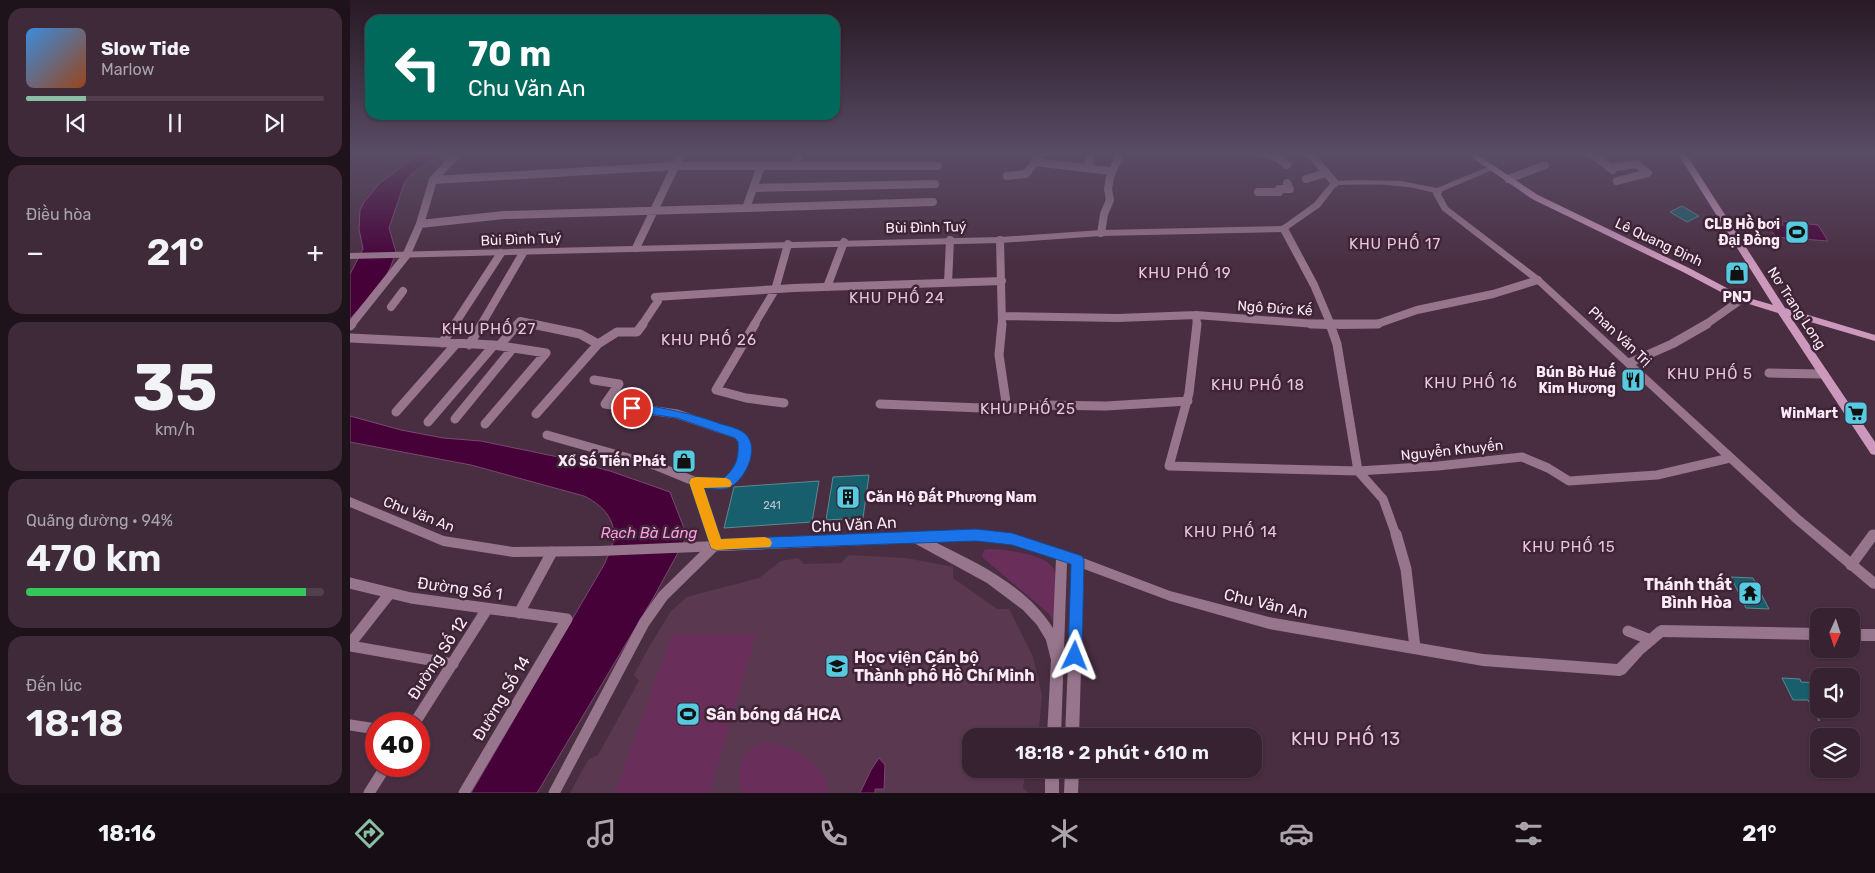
<!DOCTYPE html>
<html lang="vi">
<head>
<meta charset="utf-8">
<style>
	:root { --surface:#372231; --page:#3e2a39; --text:#f1f3f6; --muted:#aaa4ab; --line:#513f4d; --accent:#8abfa5 }
	body { margin:0; font-family:Rubik,sans-serif; background:var(--page); color:var(--text); height:100vh; display:flex; flex-direction:column; font-size:19px; white-space:nowrap }
	* { box-sizing:border-box; margin:0 }
	p { font-size:16px; color:var(--muted) }
	.icon { flex:none; width:28px; height:28px; fill:none; stroke:currentColor; stroke-width:2; stroke-linecap:round; stroke-linejoin:round }
	.map { position:relative; flex:1; overflow:hidden }
	.panel { display:flex; flex-direction:column; gap:8px; padding:8px; background:#1e131b; width:350px }
	.panel>* { flex:none }
	.guide { position:absolute; left:15px; top:15px; width:475px; height:105px; border-radius:15px; box-shadow:0 1px 4px #0004,0 0 0 1px var(--line); background:#00695c; color:#fff; overflow:hidden }
	.needle { width:32px; rotate:183deg }
	.tools { position:absolute; left:1460px; top:608px; display:grid; gap:10px }
	.tools a { display:grid; place-items:center; width:50px; height:50px; border-radius:10px; background:var(--surface); box-shadow:0 1px 4px #0004,0 0 0 1px var(--line); font-size:25px }
	.speed { position:absolute; left:15px; top:712px; display:flex; gap:10px; font-size:25px; font-weight:700; text-align:center }
	.speed>* { display:grid; place-content:center; width:65px; height:65px; border-radius:50%; background:var(--surface); box-shadow:0 1px 4px #0004,0 0 0 1px var(--line); line-height:1 }
	.speed .limit { border:8px solid #d22; background:#fff; color:#111 }
	.pin { position:absolute; display:grid; place-items:center; width:42px; height:42px; color:#fff; margin:-21px; border:2px solid #fff; border-radius:50%; box-shadow:0 1px 5px #0007 }
	.me { position:absolute; width:55px; margin:-28px; rotate:2deg; stroke-linejoin:round; filter:drop-shadow(0 0 4px #0008) }
	.turn { display:flex; align-items:center; gap:18px; height:105px; padding:0 20px; font-size:22px }
	.turn .icon { width:65px; height:65px; stroke-width:2.5 }
	.turn b { display:block; font-size:35px; line-height:42px }
	.big { font-size:38px; font-weight:600; line-height:1.1 }
	.panel .tile { flex:1; display:flex; flex-direction:column; justify-content:center; gap:8px; min-width:0; padding:0 18px; border-radius:15px; background:var(--page) }
	.panel .dial { align-items:center; gap:0 }
	.dial b { font-size:65px; line-height:1 }
	.song { display:flex; align-items:center; gap:15px }
	.cover { width:60px; height:60px; border-radius:8px; background:linear-gradient(135deg,hsl(210 70% 55%),hsl(20 70% 35%)) }
	.played { height:5px; border-radius:2px; background:linear-gradient(90deg,var(--accent) 20%,var(--line) 20%) }
	.keys { display:flex; justify-content:space-around; direction:ltr }
	.heat { display:flex; justify-content:space-between; align-items:center; font-size:28px; direction:ltr }
	.charge { height:8px; border-radius:4px; background:linear-gradient(90deg,#34c759 94%,var(--line) 0) }
	.trip { position:absolute; left:612px; top:728px; width:300px; height:50px; border-radius:15px; background:var(--surface); box-shadow:0 1px 4px #0004,0 0 0 1px var(--line); font-weight:600; line-height:50px; text-align:center }
	.tab-bar { display:flex; height:80px; justify-content:space-around; align-items:center; background:#160e14; color:var(--muted) }
	.tab-bar .icon { width:35px; height:35px }
	.tab-bar .current { color:var(--accent) }
	.tab-bar b { font-size:22px; color:var(--text) }
	main { display:flex; flex:1; min-height:0 }
	.map>svg:first-child { display:block }
	.built { fill:#5a3950 }
	.green { fill:#692f5a }
	.water { fill:#460139; stroke:#7c4771 }
	.building { fill:#175f6c; stroke:#5d8892 }
	.lines { fill:none; stroke-linecap:round; stroke-linejoin:round }
	.minor-far2 { stroke:#97768d; stroke-width:8 }
	.minor-far1 { stroke:#97768d; stroke-width:9 }
	.minor { stroke:#97768d; stroke-width:11 }
	.tertiary { fill:#97768d; fill-rule:evenodd }
	.secondary { fill:#cc98bc; fill-rule:evenodd }
	.route { fill:#1a73e8; stroke:#114b97 }
	.slow { fill:#f59e0b }
	.labels { text-anchor:middle; stroke-width:5; stroke-linejoin:round; paint-order:stroke }
	.number-label { font-size:11px; fill:#c2c7d3 }
	.poi-label { font-size:14px; font-weight:bold; fill:#fbeaf5; stroke:#3e2436; text-anchor:end }
	.street-label { font-size:14px; fill:#fbeaf5; stroke:#3e2436 }
	.neighbourhood-label { font-size:15px; letter-spacing:1px; fill:#e9c6dd; stroke:#3e2436 }
	.water-label { font-size:15px; font-style:italic; fill:#fd9ae2; stroke:#3e2436 }
	.near-street-label { font-size:16px; fill:#fbeaf5; stroke:#3e2436 }
	.near-poi-label { font-size:16px; font-weight:bold; fill:#fbeaf5; stroke:#3e2436; text-anchor:start }
	.near-neighbourhood-label { font-size:18px; letter-spacing:1px; fill:#e9c6dd; stroke:#3e2436 }
</style>
</head>
<body>
<main>
<section class="panel">
<div class="tile">
<div class="song"><i class="cover"></i><div><b>Slow Tide</b><p>Marlow</p></div></div>
<div class="played"></div>
<div class="keys"><svg class="icon" aria-label="previous" viewBox="0 0 24 24"><path d="M18 5L8 12l10 7zM5 5v14"/></svg><svg class="icon" aria-label="pause" viewBox="0 0 24 24"><path d="M8 5v14M16 5v14"/></svg><svg class="icon" aria-label="next" viewBox="0 0 24 24"><path d="M6 5l10 7-10 7zM19 5v14"/></svg></div>
</div>
<div class="tile"><p>Điều hòa</p>
<div class="heat"><a>−</a><b class="big">21°</b><a>+</a></div>
</div>
<div class="tile dial"><b>35</b><p>km/h</p></div>
<div class="tile"><p>Quãng đường · 94%</p><b class="big">470 km</b><div class="charge"></div></div>
<div class="tile"><p>Đến lúc</p><b class="big">18:18</b></div>
</section>
<div class="map">
<svg width="1525" height="793" viewBox="0 0 1525 793">
	<rect width="100%" height="100%" fill="#492e41"/>
	<path class="built" d="M499 555 556 558 603 567V578L647 609H659L683 657 692 695 689 728 682 736H621V769H676L673 788 678 793H220L238 760 248 755 289 681 284 675 299 647 321 611 337 597 409 578 431 561 448 558 454 564 491 563Z"/>
	<path class="green" d="M639 549C654 549 698 554 704 570 709 582 704 607 704 621L697 612 632 557 634 550Z
		M322 634H406L360 793H265Z
		M417 743C444 745 475 765 480 793H392C385 770 390 746 417 743Z"/>
	<path class="water" d="M69 154H89L59 176 54 184 39 228 46 252 41 266 34 281 0 319V274L13 249 9 229 10 210 14 202 30 183Z
		M1432 221 1468 225 1478 241 1426 237 1419 227H1424L1422 224 1433 225Z
		M0 416 51 430 93 438 131 441 208 457 260 471 320 492 337 536 305 595 187 793H121L255 563C258 555 264 544 264 536 264 516 250 504 234 496L121 465 0 442Z
		M529 758 535 765 534 789H525V793H510L521 770Z"/>
	<path class="building" d="M1332 206 1349 216 1337 222 1320 212Z
		M1285 377 1293 385 1280 388 1273 380Z
		M519 475 513 518 476 520 483 477Z
		M469 481 462 522 374 528 384 487Z
		M1381 577 1403 578 1419 609 1396 608Z
		M1432 678 1450 679 1451 682 1469 683V721L1458 700H1443Z"/>
	<g class="lines">
		<path class="minor-far2" d="M915 154 928 158 937 165
			M960 154 985 183
			M1242 154 1263 170
			M684 162 761 171
			M443 166 450 154
			M737 168 741 154
			M1260 168 1287 164 1298 173 1267 181
			M657 176 676 174 690 155
			M956 179 976 173
			M1158 179 1195 165
			M83 180 324 166H588
			M404 188 585 184
			M908 192H929V189H940L937 183
			M396 208 583 202
			M70 224 154 215 396 208 411 166
			M934 229 964 285 981 325
			M751 233 754 214 760 200 758 189 760 177 770 154
			M650 240 652 325
			M286 248 331 154
			M598 283 600 240
			M477 287 494 242
			M41 307 53 291
			M846 315 847 325
			M653 316 768 318 846 315 978 325
			M1 325 56 256 70 224 83 180 107 154
			M104 325 151 253
			M131 325 173 253
			M167 325 170 321 188 325
			M292 325 308 301 305 297 444 288 652 281
			M404 325 425 290 438 244
			M990 325 1027 324 1067 310 1143 294 1188 280
			M1355 325 1392 299"/>
		<path class="minor-far1" d="M182 324 230 334 248 344
			M405 324 366 390 396 398 434 403
			M652 324 649 355 657 409
			M847 324 839 393 819 466 1008 471 1088 466 1172 457 1198 468 1219 481 1307 475 1380 458
			M961 324H1028
			M980 324 987 344 1008 471 1033 499 1046 535
			M0 326 2 324
			M0 338 144 345 196 353 135 424
			M92 343 105 324
			M119 345 132 324
			M149 346 168 324
			M1279 363 1322 344 1357 324
			M1419 373 1474 374
			M530 404 657 409 691 405 756 406 838 401
			M46 412 106 344
			M186 414 248 344 267 332H287L293 324
			M105 419 163 348
			M78 422 144 345
			M197 435 307 466 346 482 377 484C389 471 402 451 389 435L327 414 255 404 269 384 244 380
			M346 482 363 535"/>
		<path class="minor" d="M1046 534 1056 569 1065 648
			M1501 565 1523 535
			M0 583 61 598 217 619 114 793
			M169 613 202 552
			M1278 631 1301 640
			M0 644 40 593
			M0 646 103 664
			M64 724 137 609
			M0 725 26 729
			M19 793 36 766
			M204 793 294 623 313 596 366 544 363 534"/>
		<path class="tertiary" d="M1140 166H1146L1147 168 1093 191 1091 194 1098 207 1191 278 1451 516 1525 577V589L1521 588 1443 522 1185 282 1092 210 1083 194 1084 193C1053 183 1019 184 987 185L970 207 934 232 751 236 650 243 0 259V253L650 237 751 230 932 226 964 203 982 181 1009 180 1051 181 1087 188Z
			M0 497 94 536 163 547 249 546 626 530 663 534 710 550 712 549 726 556H732L733 558 820 591 919 617 1133 654 1267 664 1285 646 1307 627 1311 625 1469 628V640L1313 637 1293 654 1275 674 1270 676 1133 666 919 629 820 601 734 569 729 736H715L722 565 717 563 711 736H697L701 660 696 640 687 625 673 610 637 583 564 543 249 556 163 557 93 546 0 507ZM626 540 663 544 706 558 703 628C677 586 627 563 585 542Z
			M1501 629H1525V641H1501Z
			M695 769H709V793H695Z
			M715 769H729L728 793H714Z"/>
		<path class="secondary" d="M1117 154H1126L1188 195 1339 268 1392 296 1423 305 1328 154H1336L1435 308 1525 335V341L1440 316 1525 442V455L1521 454 1428 313 1386 300 1333 272 1182 199Z"/>
	</g>
	<linearGradient id="sky" x2="0" y2="1"><stop stop-color="#281924"/><stop offset="0.58" stop-color="#594c65"/><stop offset="1" stop-color="#594c65" stop-opacity="0"/></linearGradient>
	<rect width="1525" height="265" fill="url(#sky)"/>
	<path class="route" d="M282 403C314 408 341 413 371 424 378 426 387 428 393 432 412 445 396 479 380 487 374 491 361 488 354 488L371 539 626 529 662 533 732 556 734 560 732 656 730 661 725 663 720 661 718 656 721 564 662 545 626 541 366 550 361 548 339 482 341 478 346 477 374 478C386 467 389 459 388 442L385 438 327 418 278 411 276 408 278 405Z"/>
	<path class="slow" d="M346 477 376 478 380 480 382 484 380 487 354 488 371 539 415 537 420 539 422 543 420 547 366 550 361 548 339 482 341 478Z"/>
	<defs>
		<g id="stadium-square" transform="scale(1.25)"><rect x="-9" y="-9" width="18" height="18" rx="4" fill="#55cae0" stroke="#3e2436"/><path d="M0-5a6.5 5 0 1 0 0 10a6.5 5 0 1 0 0-10ZM-3.5-1.8h7v3.6h-7Z" fill="#111"/></g>
		<g id="shop-square" transform="scale(1.25)"><rect x="-9" y="-9" width="18" height="18" rx="4" fill="#55cae0" stroke="#3e2436"/><path d="M-5-2.5h2.3a2.7 3.5 0 0 1 5.4 0H5L5.5 6h-11ZM-1.5-2.5h3a1.5 2.3 0 0 0-3 0Z" fill="#111"/></g>
		<g id="restaurant-square" transform="scale(1.25)"><rect x="-9" y="-9" width="18" height="18" rx="4" fill="#55cae0" stroke="#3e2436"/><path d="M-5-6h1v4h1v-4h1v4h1v-4h1v5L-1.5 .5V6h-2V.5L-5-1ZM5-6V6H3V1.5H1.5Q1.5-4 5-6Z" fill="#111"/></g>
		<g id="supermarket-square" transform="scale(1.25)"><rect x="-9" y="-9" width="18" height="18" rx="4" fill="#55cae0" stroke="#3e2436"/><path d="M-6-5.5h2.5l.6 2H6L4.5 2H-2.5L-4.4-4H-6ZM-1.5 3.2a1.3 1.3 0 1 0 .1 0ZM3 3.2a1.3 1.3 0 1 0 .1 0Z" fill="#111"/></g>
		<g id="building-square" transform="scale(1.25)"><rect x="-9" y="-9" width="18" height="18" rx="4" fill="#55cae0" stroke="#3e2436"/><path d="M-4-6H4V6H1V3H-1V6H-4ZM-2.5-4.3h1.7v1.8h-1.7ZM.8-4.3h1.7v1.8H.8ZM-2.5-1h1.7V.8h-1.7ZM.8-1h1.7V.8H.8Z" fill="#111"/></g>
		<g id="temple-square" transform="scale(1.25)"><rect x="-9" y="-9" width="18" height="18" rx="4" fill="#55cae0" stroke="#3e2436"/><path d="M0-6L5-2H3V0L6.5 2.5H4V6H1.5V3h-3V6H-4V2.5H-6.5L-3 0V-2H-5Z" fill="#111"/></g>
		<g id="university-square" transform="scale(1.25)"><rect x="-9" y="-9" width="18" height="18" rx="4" fill="#55cae0" stroke="#3e2436"/><path d="M0-5L7-2L0 1L-7-2ZM-4 1L0 2.5L4 1V4Q0 6-4 4Z" fill="#111"/></g>
	</defs>
	<g fill-rule="evenodd">
		<use href="#stadium-square" x="1447" y="232"/>
		<use href="#shop-square" x="1387" y="273"/>
		<use href="#restaurant-square" x="1283" y="380"/>
		<use href="#supermarket-square" x="1506" y="413"/>
		<use href="#shop-square" x="334" y="461"/>
		<use href="#building-square" x="498" y="497"/>
		<use href="#temple-square" x="1400" y="593"/>
		<use href="#university-square" x="487" y="666"/>
		<use href="#stadium-square" x="338" y="714"/>
	</g>
	<g class="labels">
		<g class="number-label">
			<text x="422" y="509">241</text>
		</g>
		<g class="poi-label">
			<text x="1430" y="229">CLB Hồ bơi<tspan x="1430" dy="16">Đại Đồng</tspan></text>
			<text x="1387" y="302" text-anchor="middle">PNJ</text>
			<text x="1266" y="377">Bún Bò Huế<tspan x="1266" dy="16">Kim Hương</tspan></text>
			<text x="1488" y="418">WinMart</text>
			<text x="316" y="466">Xổ Số Tiến Phát</text>
			<text x="516" y="502" text-anchor="start">Căn Hộ Đất Phương Nam</text>
		</g>
		<g class="street-label">
			<text transform="translate(576 227) rotate(-1)" y="5">Bùi Đình Tuý</text>
			<text transform="translate(171 239) rotate(-2)" y="5">Bùi Đình Tuý</text>
			<text transform="translate(1309 242) rotate(25)" y="5">Lê Quang Định</text>
			<text transform="translate(925 308) rotate(4)" y="5">Ngô Đức Kế</text>
			<text transform="translate(1447 308) rotate(57)" y="5">Nơ Trang Long</text>
			<text transform="translate(1270 336) rotate(43)" y="5">Phan Văn Trị</text>
			<text transform="translate(1102 450) rotate(-6)" y="5">Nguyễn Khuyến</text>
			<text transform="translate(69 514) rotate(21)" y="5">Chu Văn An</text>
		</g>
		<g class="neighbourhood-label">
			<text x="1045" y="249">KHU PHỐ 17</text>
			<text x="835" y="278">KHU PHỐ 19</text>
			<text x="547" y="303">KHU PHỐ 24</text>
			<text x="139" y="334">KHU PHỐ 27</text>
			<text x="359" y="345">KHU PHỐ 26</text>
			<text x="1360" y="379">KHU PHỐ 5</text>
			<text x="1121" y="388">KHU PHỐ 16</text>
			<text x="908" y="390">KHU PHỐ 18</text>
			<text x="678" y="414">KHU PHỐ 25</text>
			<text x="881" y="537">KHU PHỐ 14</text>
			<text x="1219" y="552">KHU PHỐ 15</text>
		</g>
		<g class="water-label">
			<text x="299" y="538">Rạch Bà Láng</text>
		</g>
		<g class="near-street-label">
			<text transform="translate(504 524) rotate(-3)" y="6">Chu Văn An</text>
			<text transform="translate(110 588) rotate(8)" y="6">Đường Số 1</text>
			<text transform="translate(916 603) rotate(13)" y="6">Chu Văn An</text>
			<text transform="translate(87 658) rotate(-57)" y="6">Đường Số 12</text>
			<text transform="translate(151 698) rotate(-59)" y="6">Đường Số 14</text>
		</g>
		<g class="near-poi-label">
			<text x="1382" y="590" text-anchor="end">Thánh thất<tspan x="1382" dy="18">Bình Hòa</tspan></text>
			<text x="504" y="663">Học viện Cán bộ<tspan x="504" dy="18">Thành phố Hồ Chí Minh</tspan></text>
			<text x="356" y="720">Sân bóng đá HCA</text>
		</g>
		<g class="near-neighbourhood-label">
			<text x="996" y="745">KHU PHỐ 13</text>
		</g>
	</g>
</svg>
<div class="tools">
<a><svg class="needle" viewBox="-14 -14 28 28"><path d="M0-13l5 13h-10z" fill="#e53935"/><path d="M0 13l5-13h-10z" fill="#aaa4ab"/></svg></a>
<a><svg class="icon" aria-label="sound" viewBox="0 0 24 24"><path d="M4 9h4l5-4v14l-5-4H4zM17 9q2 3 0 6"/></svg></a>
<a><svg class="icon" aria-label="layers" viewBox="0 0 24 24"><path d="M12 4l9 5-9 5-9-5zM3 14l9 5 9-5"/></svg></a>
</div>
<div class="speed"><div class="limit">40</div></div>
<div class="pin" style="left:282px;top:408px;background:#d93025"><svg class="icon" aria-label="arrive" viewBox="0 0 24 24"><path d="M6 21V4h12l-3 4 3 4H6"/></svg></div>
<svg class="me" style="left:725px;top:656px" viewBox="-20 -20 40 40"><path d="M0-17L14 15 0 8-14 15z" fill="#1a73e8" stroke="#fff" stroke-width="4"/></svg>
<div class="trip">18:18 · 2 phút · 610 m</div>
<div class="guide">
<div class="turn"><svg class="icon" aria-label="left" viewBox="0 0 24 24"><path d="M17 20v-9H6M10 6l-5 5 5 5"/></svg><div><b>70 m</b>Chu Văn An</div></div>
</div>
</div>
</main>
<nav class="tab-bar">
<b>18:16</b>
<svg class="icon current" aria-label="directions" viewBox="0 0 24 24"><path d="M12 3l9 9-9 9-9-9zM9 14v-3h6M13 9l2 2-2 2"/></svg>
<svg class="icon" aria-label="music" viewBox="0 0 24 24"><path d="M9 18V5l10-2v13"/><circle cx="6" cy="18" r="3"/><circle cx="16" cy="16" r="3"/></svg>
<svg class="icon" aria-label="phone" viewBox="0 0 24 24"><path d="M5 4h4l2 5-3 2q2 4 5 5l2-3 5 2v4C11 20 4 13 5 4z"/></svg>
<svg class="icon" aria-label="climate" viewBox="0 0 24 24"><path d="M12 3v18M4 7l16 10M4 17L20 7"/></svg>
<svg class="icon" aria-label="car" viewBox="0 0 24 24"><path d="M5 17H2v-5l4-1 3-4h7l3 4 3 1v5h-3M9 17h6M6 11h13"/><circle cx="7" cy="17" r="2"/><circle cx="17" cy="17" r="2"/></svg>
<svg class="icon" aria-label="filters" viewBox="0 0 24 24"><path d="M4 7h16M4 17h16"/><circle cx="9" cy="7" r="2"/><circle cx="15" cy="17" r="2"/></svg>
<b>21°</b>
</nav>
</body>
</html>
